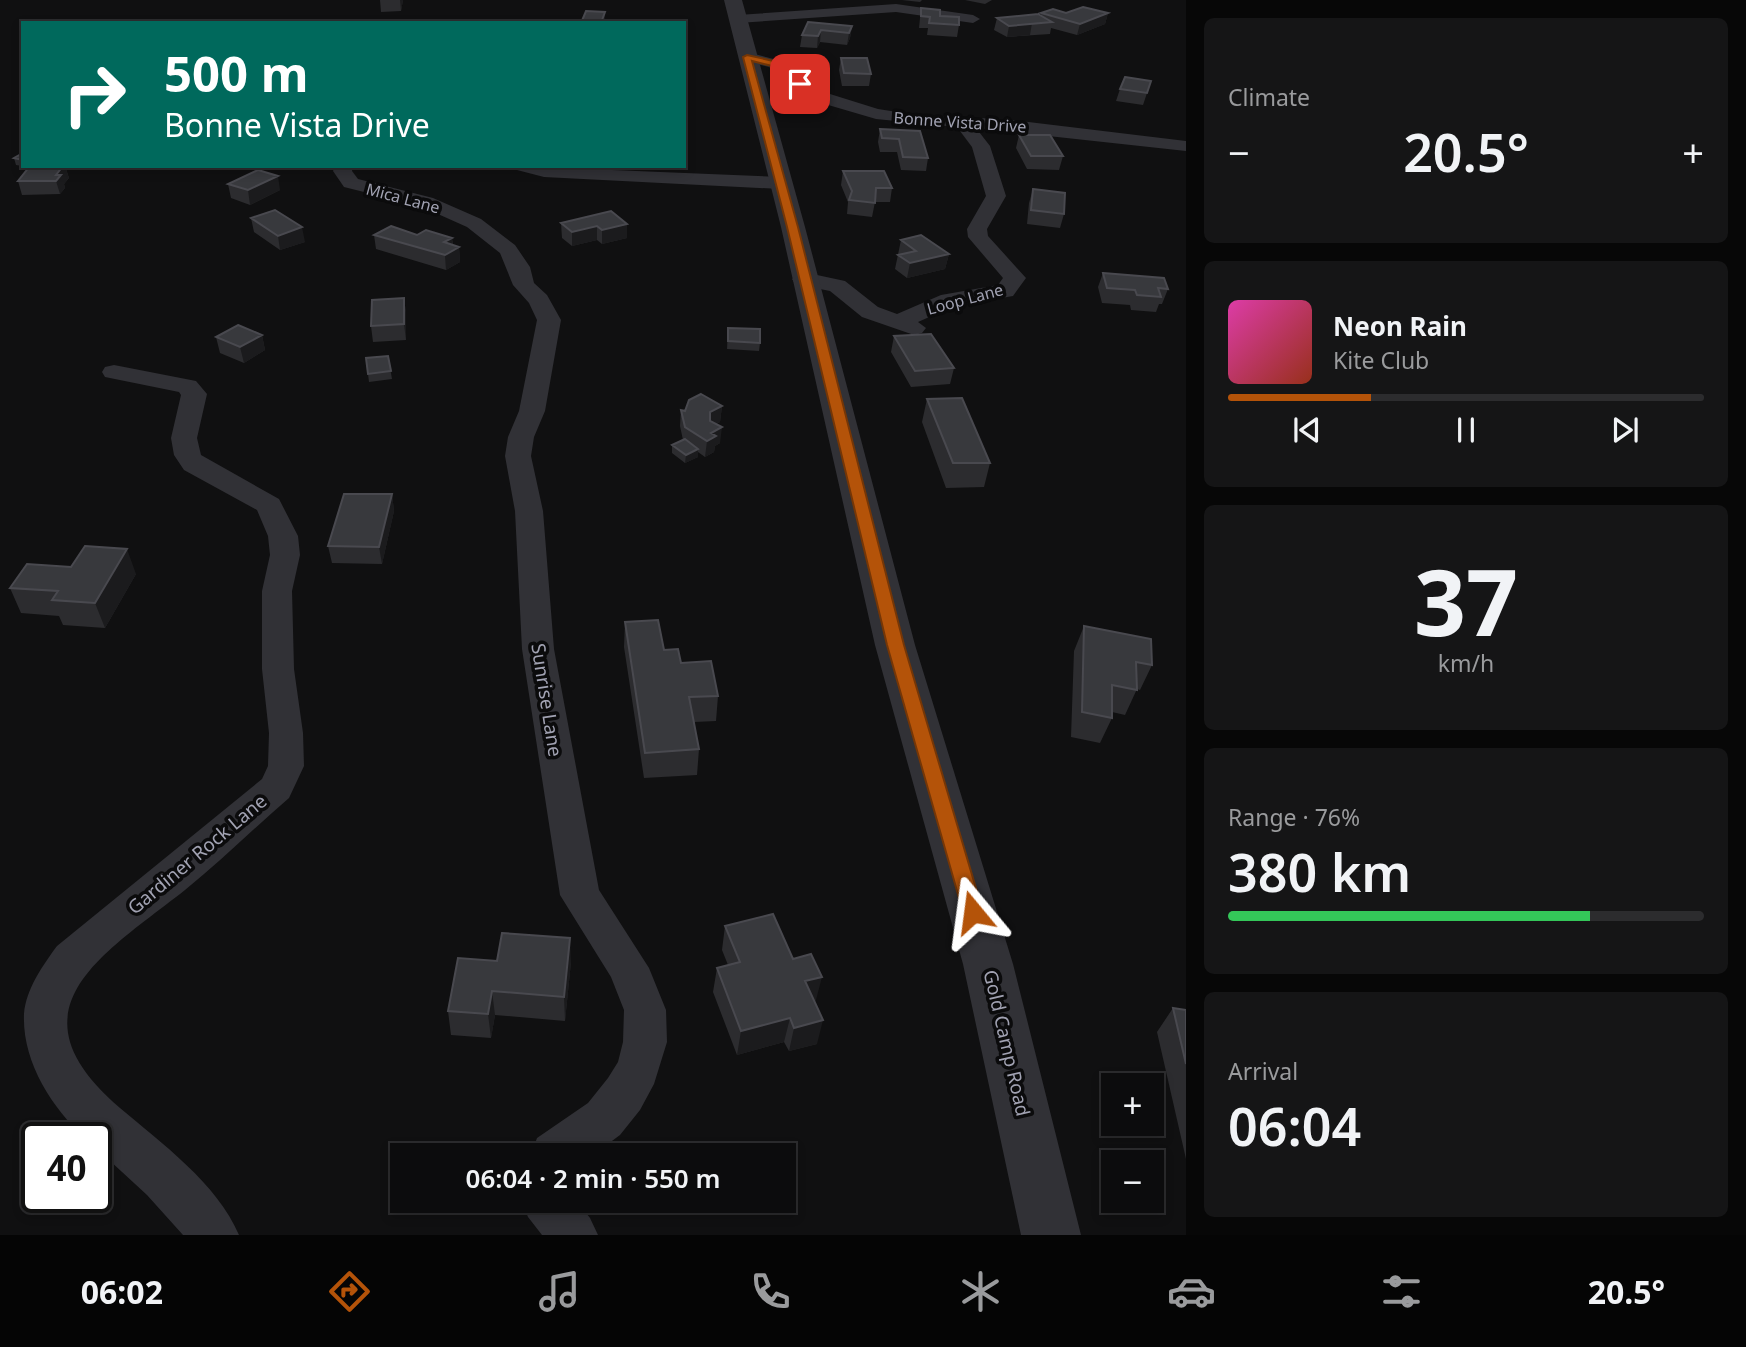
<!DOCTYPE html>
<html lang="en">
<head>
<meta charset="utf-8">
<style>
	:root { --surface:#0c0c0d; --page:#151516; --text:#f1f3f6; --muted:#9a9b9d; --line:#2c2c2e; --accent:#b45309 }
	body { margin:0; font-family:"Noto Sans",sans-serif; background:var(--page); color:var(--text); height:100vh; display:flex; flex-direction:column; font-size:26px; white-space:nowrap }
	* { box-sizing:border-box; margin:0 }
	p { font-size:23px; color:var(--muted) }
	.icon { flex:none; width:38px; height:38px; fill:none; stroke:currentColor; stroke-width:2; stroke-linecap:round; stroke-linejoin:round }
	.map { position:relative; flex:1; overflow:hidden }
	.side { display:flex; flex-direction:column; gap:18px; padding:18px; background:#070707; width:560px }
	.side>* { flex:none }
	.guide { position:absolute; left:21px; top:21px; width:665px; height:147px; border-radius:0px; box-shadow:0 4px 10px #0003,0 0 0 2px var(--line); background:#00695c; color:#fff; overflow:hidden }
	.controls { position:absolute; left:1101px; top:1073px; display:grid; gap:14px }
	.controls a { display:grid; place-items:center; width:63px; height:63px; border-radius:0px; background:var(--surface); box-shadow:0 4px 10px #0003,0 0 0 2px var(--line); font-size:35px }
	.speed { position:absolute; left:21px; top:1122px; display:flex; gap:14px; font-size:35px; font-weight:700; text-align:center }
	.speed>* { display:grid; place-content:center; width:91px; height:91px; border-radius:50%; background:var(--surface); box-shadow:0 4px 10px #0003,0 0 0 2px var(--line); line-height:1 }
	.speed .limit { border:4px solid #111; border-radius:10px; background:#fff; color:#111 }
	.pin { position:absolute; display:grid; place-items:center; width:60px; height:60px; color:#fff; margin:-30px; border-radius:14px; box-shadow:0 4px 10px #0006 }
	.me { position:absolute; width:77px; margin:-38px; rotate:344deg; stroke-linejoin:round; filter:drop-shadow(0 0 5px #0008) }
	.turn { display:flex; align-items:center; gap:24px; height:147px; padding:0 28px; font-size:32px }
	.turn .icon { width:91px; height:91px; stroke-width:2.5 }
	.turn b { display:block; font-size:49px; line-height:60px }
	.big { font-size:52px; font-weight:600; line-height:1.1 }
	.side .widget { flex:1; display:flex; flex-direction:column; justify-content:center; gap:10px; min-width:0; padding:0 24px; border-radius:10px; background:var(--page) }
	.side .dial { align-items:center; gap:0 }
	.dial b { font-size:91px; line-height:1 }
	.song { display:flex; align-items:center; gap:21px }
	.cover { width:84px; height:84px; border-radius:10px; background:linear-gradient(135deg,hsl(320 70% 55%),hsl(10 70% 35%)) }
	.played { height:7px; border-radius:4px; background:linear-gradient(90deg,var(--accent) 30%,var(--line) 30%) }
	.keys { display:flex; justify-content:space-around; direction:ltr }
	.heat { display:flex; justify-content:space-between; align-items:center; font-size:38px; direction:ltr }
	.charge { height:10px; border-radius:5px; background:linear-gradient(90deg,#34c759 76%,var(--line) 0) }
	.trip { position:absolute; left:390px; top:1143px; width:406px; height:70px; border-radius:0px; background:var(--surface); box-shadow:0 4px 10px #0003,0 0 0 2px var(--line); font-weight:600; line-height:70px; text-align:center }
	.dock { display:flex; height:112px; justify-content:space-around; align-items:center; background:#050505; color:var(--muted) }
	.dock .icon { width:49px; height:49px }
	.dock .active { color:var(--accent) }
	.dock b { font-size:32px; color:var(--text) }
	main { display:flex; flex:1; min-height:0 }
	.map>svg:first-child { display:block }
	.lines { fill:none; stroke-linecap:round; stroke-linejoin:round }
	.minor { fill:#313136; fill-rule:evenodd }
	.tertiary { fill:#313136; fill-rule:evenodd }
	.wall { fill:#2c2c2f }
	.shaded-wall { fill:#1b1b1d }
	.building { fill:#38393d; stroke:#49494f; stroke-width:2 }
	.route { fill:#b45309; stroke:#753606; stroke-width:2 }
	.labels { text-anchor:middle; stroke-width:7; stroke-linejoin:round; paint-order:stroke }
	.far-street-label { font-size:16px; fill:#a1a2b2; stroke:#0b0b0c }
	.street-label { font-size:19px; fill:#a1a2b2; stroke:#0b0b0c }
</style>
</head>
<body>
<main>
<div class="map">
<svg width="1186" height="1235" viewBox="0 0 1186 1235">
	<rect width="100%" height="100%" fill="#101011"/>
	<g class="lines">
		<path class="minor" d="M896 4 973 15 980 19 973 23 896 12 738 23 731 19 738 15Z
			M747 52 781 61 830 94 878 109 923 116 1004 119 1186 141V151L976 128 990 146 1006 196 987 229 988 236 1026 278 1013 296 954 306 918 322 926 328 922 333 914 335 862 317 830 291 795 284 792 279 803 272 845 281 878 307 897 314 941 295 998 285 1003 278 968 237 967 229 986 196 972 147 957 127 876 119 818 102 769 67 741 60 739 57Z
			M335 166H353L352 171 358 179 433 198 481 219 515 245 530 267 534 283 547 295 561 320 545 411 534 437 531 456 543 511 554 649 599 890 649 968 666 1010 667 1042 654 1084 640 1110 620 1135 593 1155H531L537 1138 588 1103 608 1078 618 1062 623 1042 624 1010 611 977 560 895 522 649 515 511 505 456 508 437 519 411 537 320 529 303 513 285 500 253 467 227 420 206 344 187 333 171Z
			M515 166 781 177 791 183 781 189 544 177 517 170Z
			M114 365 196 381 207 394 197 438 201 455 279 499 298 536 300 555 292 591 294 669 303 733 304 766 289 798C254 828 221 861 185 890 104 954 4 1009 120 1108 161 1143 217 1183 239 1235H183L147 1195 96 1148V1138H85C51 1107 22 1061 24 1014 26 989 43 965 57 946L262 779 268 766 269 733 262 669V591L270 555 268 536 257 510 184 470 174 455 171 438 181 395 179 392 105 377 102 372 105 367Z
			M521 1200H576L590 1218 598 1235H542L528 1217Z"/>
		<path class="tertiary" d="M724 0H742L805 227 915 645 1013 964 1081 1235H1021L963 964 875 645 781 227Z"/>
	</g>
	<path class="wall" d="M380 0H403L401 11 381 12Z
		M902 0H922L920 2Z
		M965 0H992L985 4Z
		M921 8 959 25 957 37 927 35 928 28H919Z
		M1041 13H1108L1105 24 1077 35 1051 28 1050 34 1007 37 994 30 997 18 1041 16Z
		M808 22 852 26 850 38 847 45 820 42 817 48 800 47 802 35Z
		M841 58 871 74 869 86H842L839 70Z
		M1151 81 1143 105 1116 101 1120 89Z
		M880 129 920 131 928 158 926 171 901 170 897 152H880L878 142Z
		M1019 135 1063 156 1059 170 1027 169 1016 148Z
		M23 153V166H65L69 178 64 184 65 188 60 194 22 195 18 181 29 167 16 165 14 158Z
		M843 171 892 188 890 202H875L872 217 847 214 848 202 841 185Z
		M228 184 280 190 250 205 231 198Z
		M1033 189 1064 214 1060 228 1027 224 1029 203Z
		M251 218 305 242 280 250 254 232Z
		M561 223 627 224V238L602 244 597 240 572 246 562 238Z
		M374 235H417L452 238 453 245 459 247 460 262 446 270 376 249Z
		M901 240 949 254 945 269 907 278 895 269Z
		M1103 273 1168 289 1162 304H1159L1156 312 1131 310 1130 305 1102 303 1098 287Z
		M404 298 406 313V340L373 342 371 326Z
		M728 328 760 343 759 351 727 349Z
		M262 335 265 350 244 363 220 353 216 337Z
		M894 336 954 368 950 384 911 387 891 352Z
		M388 356 392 379 369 382 366 358Z
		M927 399 990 463 984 487 946 488 922 422Z
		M722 406 720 422 716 424 720 443 715 446 714 452 705 457 698 452V457L685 463 672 453V445L683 440 680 426 681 410Z
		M392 494 394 511 382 564 332 563 328 546Z
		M136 574 105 628 63 625 59 616 21 613 10 588Z
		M625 622 664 650 718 696 716 721 694 722 699 749 697 775 644 778 624 647Z
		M1084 626 1152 665 1140 690 1137 689 1125 715 1112 712V718L1100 743 1071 737 1074 651Z
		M725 926 793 959 816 1000 814 1001 817 1044 789 1051 784 1042 737 1055 713 992 717 968 728 965 722 950Z
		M497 961 571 962 565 1021 495 1015 491 1038 451 1035 448 1011Z
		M1173 1008 1186 1010V1159L1157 1032Z"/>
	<path class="shaded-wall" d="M400 0H403L401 11Z
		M605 12V23H601Z
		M1108 13 1105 24 1077 35 1080 24Z
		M1032 23 1030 35 1007 37 1009 26Z
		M852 26 850 38 847 45 849 33Z
		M821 30 820 42 817 48 818 36Z
		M63 166H65L69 178 64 184 65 188 60 194 56 181V175Z
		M278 176 280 190 250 205 248 190Z
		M627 224V238L602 244V230Z
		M597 226V240L572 246V232Z
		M302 227 305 242 280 250 278 236Z
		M452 238 453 251 459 247 460 262 446 270 444 242Z
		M949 254 945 269 907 278 910 263Z
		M404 298 406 313V340L404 324Z
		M262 335 265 350 244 363 240 347Z
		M722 406 720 422 709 428 710 412Z
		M722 427 720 443 715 446 714 452 705 457 707 441 711 433Z
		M698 449V457L685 463 686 455Z
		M392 494 394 511 382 564 379 547Z
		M127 549 136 574 105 628 95 603Z
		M570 938 571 962 565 1021 564 997Z
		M822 977 816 1000 800 1005 805 981Z
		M492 991 495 1015 491 1038 488 1014Z
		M790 1018 784 1042 737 1055 741 1031Z
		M823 1020 817 1044 789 1051 794 1028Z"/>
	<path class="building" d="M1083 7 1108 13 1080 24 1041 13 1053 9 1066 13Z
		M921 8 940 10V16L959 17V25L929 23 930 17 921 16Z
		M586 11 605 12 601 23H581Z
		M1038 14 1052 22 1009 26 997 18Z
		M808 22 852 26 849 33 821 30 818 36 802 35Z
		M841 58H867L871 74 844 73Z
		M1125 77 1151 81 1147 93 1120 89Z
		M880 129 920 131 928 158 903 157 899 139 882 138Z
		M1019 135H1050L1063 156H1031Z
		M23 153V160L14 158Z
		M30 166H63L56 175H61L56 181H18Z
		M258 170 278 176 248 190 228 184Z
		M843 171H884L892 188H876L875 203 849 200 852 191Z
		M1033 189 1065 193 1064 214 1031 210Z
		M275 210 302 227 278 236 251 218Z
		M611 211 627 224 602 230 597 226 572 232 561 223Z
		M391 226 417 235 426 230 452 238 444 242 459 247 445 255 374 235Z
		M921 235 949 254 910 263 898 255 916 251 901 240Z
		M1103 273 1164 278 1168 289 1158 288 1161 297 1137 295 1135 290 1107 288Z
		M404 298V324L371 326 372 300Z
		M238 325 262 335 240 347 216 337Z
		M728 328 760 329V343L728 341Z
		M931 334 954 368 915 371 894 336Z
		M388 356 391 371 368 374 366 358Z
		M701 394 722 406 710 412V421L722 427 711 433 716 436 707 441 685 427 681 410 685 411 689 400Z
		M962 398 990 463H953L927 399Z
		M685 439 698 449 686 455 672 445Z
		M344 494H392L379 547 328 546Z
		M85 546 127 549 95 603 52 600 58 591 10 588 27 564 71 567Z
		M658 620 664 650 678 649 681 663 711 661 718 696 689 697 699 749 645 753 625 622Z
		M1084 626 1151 639 1152 665 1136 662 1137 690 1112 685V718L1082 712Z
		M773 914 793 959 811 954 822 977 805 981 823 1020 794 1028 790 1018 741 1031 717 968 740 962 725 926Z
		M502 933 570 938 564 997 492 991 488 1014 448 1011 458 958 497 961Z
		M1173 1008 1186 1010V1064Z"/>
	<path class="route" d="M747 55 778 62 804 84 797 86 772 66 752 61 798 227 904 645 983 912 980 918 973 920 966 918 963 912 887 645 787 227 743 57Z"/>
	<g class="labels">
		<g class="far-street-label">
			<text transform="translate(960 122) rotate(4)" y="6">Bonne Vista Drive</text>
			<text transform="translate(403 198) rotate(15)" y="6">Mica Lane</text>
			<text transform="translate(965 299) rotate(-15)" y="6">Loop Lane</text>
		</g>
		<g class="street-label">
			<text transform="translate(547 700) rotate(81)" y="7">Sunrise Lane</text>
			<text transform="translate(197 854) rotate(-40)" y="7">Gardiner Rock Lane</text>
			<text transform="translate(1007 1043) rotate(77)" y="7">Gold Camp Road</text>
		</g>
	</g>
</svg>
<div class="controls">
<a>+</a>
<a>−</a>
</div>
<div class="speed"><div class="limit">40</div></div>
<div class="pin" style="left:800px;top:84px;background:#d93025"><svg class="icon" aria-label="arrive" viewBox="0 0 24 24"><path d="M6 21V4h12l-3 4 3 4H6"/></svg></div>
<svg class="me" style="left:973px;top:912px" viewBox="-20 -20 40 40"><path d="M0-17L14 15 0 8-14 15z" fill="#b45309" stroke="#fff" stroke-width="4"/></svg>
<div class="trip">06:04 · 2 min · 550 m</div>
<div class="guide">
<div class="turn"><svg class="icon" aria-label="right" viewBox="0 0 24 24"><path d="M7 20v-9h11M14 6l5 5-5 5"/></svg><div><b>500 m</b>Bonne Vista Drive</div></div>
</div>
</div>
<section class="side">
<div class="widget"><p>Climate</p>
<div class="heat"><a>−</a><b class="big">20.5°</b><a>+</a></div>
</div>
<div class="widget">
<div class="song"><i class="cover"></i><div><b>Neon Rain</b><p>Kite Club</p></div></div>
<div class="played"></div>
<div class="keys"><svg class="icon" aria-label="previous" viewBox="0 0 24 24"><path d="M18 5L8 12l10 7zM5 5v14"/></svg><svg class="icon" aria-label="pause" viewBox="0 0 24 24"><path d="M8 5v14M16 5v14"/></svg><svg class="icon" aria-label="next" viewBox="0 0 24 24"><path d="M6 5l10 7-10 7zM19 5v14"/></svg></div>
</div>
<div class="widget dial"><b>37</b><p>km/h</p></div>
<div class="widget"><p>Range · 76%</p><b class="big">380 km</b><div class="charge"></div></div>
<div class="widget"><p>Arrival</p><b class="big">06:04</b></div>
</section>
</main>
<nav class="dock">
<b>06:02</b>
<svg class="icon active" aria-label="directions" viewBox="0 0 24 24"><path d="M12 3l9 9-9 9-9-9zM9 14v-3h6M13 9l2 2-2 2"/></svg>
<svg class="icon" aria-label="music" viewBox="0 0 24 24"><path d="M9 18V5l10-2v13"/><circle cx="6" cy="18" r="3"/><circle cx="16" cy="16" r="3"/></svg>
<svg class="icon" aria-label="phone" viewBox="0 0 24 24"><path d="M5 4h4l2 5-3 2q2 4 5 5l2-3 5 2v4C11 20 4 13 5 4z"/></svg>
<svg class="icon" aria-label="climate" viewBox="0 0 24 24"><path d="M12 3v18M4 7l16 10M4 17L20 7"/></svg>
<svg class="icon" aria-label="car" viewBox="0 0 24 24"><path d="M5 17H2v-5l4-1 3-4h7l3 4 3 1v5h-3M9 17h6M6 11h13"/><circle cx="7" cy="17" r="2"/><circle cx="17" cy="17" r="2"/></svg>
<svg class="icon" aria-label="filters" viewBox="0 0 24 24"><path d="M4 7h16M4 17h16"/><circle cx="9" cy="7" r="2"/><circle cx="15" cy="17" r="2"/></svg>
<b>20.5°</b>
</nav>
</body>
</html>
